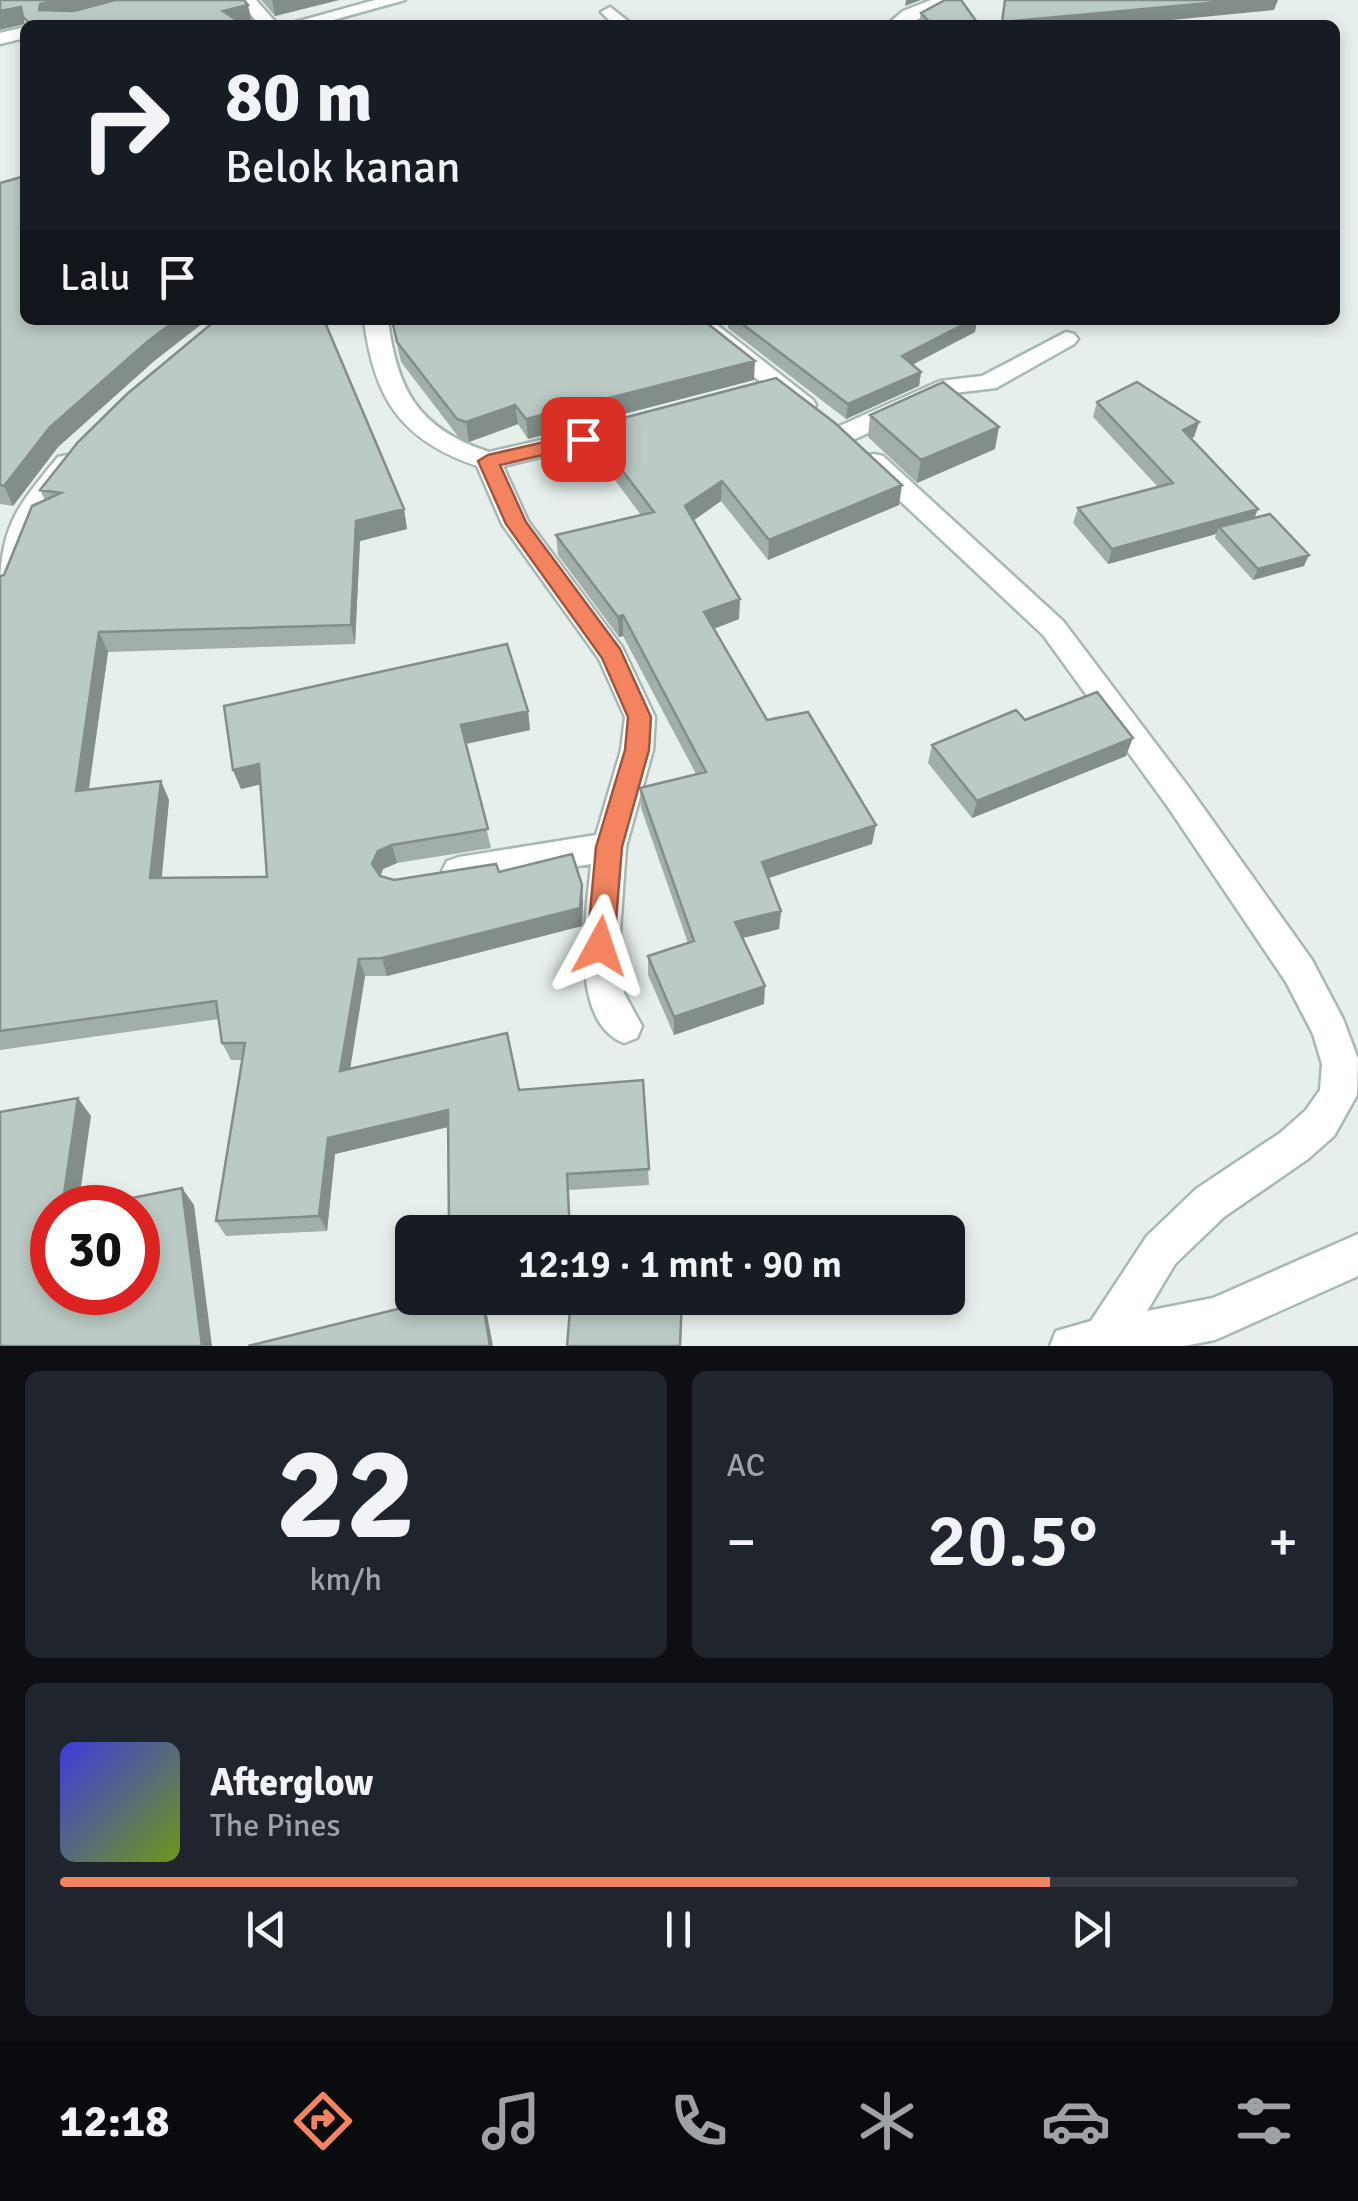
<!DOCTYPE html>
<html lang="id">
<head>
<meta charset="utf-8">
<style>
	:root { --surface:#171b24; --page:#20242c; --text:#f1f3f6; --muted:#9ea1a6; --line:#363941; --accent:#f4845f }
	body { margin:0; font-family:Signika,sans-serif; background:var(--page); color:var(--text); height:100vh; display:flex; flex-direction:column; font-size:38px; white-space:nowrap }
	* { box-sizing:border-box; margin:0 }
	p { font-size:32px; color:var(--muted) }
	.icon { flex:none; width:55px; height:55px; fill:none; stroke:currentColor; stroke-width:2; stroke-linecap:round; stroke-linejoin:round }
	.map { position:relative; height:1346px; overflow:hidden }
	.sheet { display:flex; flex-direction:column; gap:25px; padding:25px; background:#0d0f14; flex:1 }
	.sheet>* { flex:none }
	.hud { position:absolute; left:20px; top:20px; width:1320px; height:305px; border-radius:15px; box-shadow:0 5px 15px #0003; background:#171b24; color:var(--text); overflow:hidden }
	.speed { position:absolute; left:30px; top:1185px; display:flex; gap:20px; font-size:50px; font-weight:700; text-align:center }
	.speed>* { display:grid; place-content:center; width:130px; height:130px; border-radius:50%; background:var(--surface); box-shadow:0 5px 15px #0003; line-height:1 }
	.speed .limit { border:15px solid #d22; background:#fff; color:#111 }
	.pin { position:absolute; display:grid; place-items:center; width:85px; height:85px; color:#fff; margin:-42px; border-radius:20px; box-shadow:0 5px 15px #0006 }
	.me { position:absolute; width:110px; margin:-55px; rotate:5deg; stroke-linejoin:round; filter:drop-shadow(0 0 8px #0008) }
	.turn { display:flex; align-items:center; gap:35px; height:210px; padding:0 40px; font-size:45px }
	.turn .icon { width:130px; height:130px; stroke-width:2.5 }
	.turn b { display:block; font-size:70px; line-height:85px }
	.then { display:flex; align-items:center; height:95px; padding:0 40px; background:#0003; gap:20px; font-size:38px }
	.big { font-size:75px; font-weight:600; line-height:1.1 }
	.sheet .widget { flex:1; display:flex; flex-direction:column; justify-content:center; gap:15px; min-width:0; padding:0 35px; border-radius:15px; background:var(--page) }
	.sheet .dial { align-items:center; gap:0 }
	.dial b { font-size:130px; line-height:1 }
	.song { display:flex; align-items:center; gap:30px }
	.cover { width:120px; height:120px; border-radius:15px; background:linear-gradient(135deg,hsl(240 70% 55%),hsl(80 70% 35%)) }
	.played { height:10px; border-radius:5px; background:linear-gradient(90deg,var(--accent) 80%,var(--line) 80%) }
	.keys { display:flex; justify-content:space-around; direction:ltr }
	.heat { display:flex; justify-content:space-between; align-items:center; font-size:55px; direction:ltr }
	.sheet .tiles { flex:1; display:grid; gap:25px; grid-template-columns:1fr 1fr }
	.widget:last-child { grid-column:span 2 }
	.trip { position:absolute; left:395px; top:1215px; width:570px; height:100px; border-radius:15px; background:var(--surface); box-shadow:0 5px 15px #0003; font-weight:600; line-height:100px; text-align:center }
	.menu { display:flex; height:160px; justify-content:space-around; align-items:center; background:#090b0e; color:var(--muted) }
	.menu .icon { width:70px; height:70px }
	.menu .active { color:var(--accent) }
	.menu b { font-size:45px; color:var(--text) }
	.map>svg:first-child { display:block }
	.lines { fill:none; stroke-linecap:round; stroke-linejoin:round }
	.minor-casing { stroke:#a8b8b2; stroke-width:5 }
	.minor { fill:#fff; fill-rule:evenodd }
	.wall { fill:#a1aea9 }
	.shaded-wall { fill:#838d89 }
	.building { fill:#bbcac4; stroke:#838d89; stroke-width:2.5 }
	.route { fill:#f4845f; stroke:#9f563e; stroke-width:2.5 }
</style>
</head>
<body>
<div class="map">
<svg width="1358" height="1346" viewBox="0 0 1358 1346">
	<rect width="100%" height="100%" fill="#e6efeb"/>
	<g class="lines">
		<g class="minor-casing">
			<path id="minor" d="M238 0H256L278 25H260Z
				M375 0H405L315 25H285Z
				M931 0H955L907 25H887L903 11Z
				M610 7 633 25H614L601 12Z
				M25 27V38L0 44V33Z
				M364 320H388C397 391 419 429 489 452L628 420 641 428 637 434 503 466 528 521 622 647 655 717 653 750 626 847 619 946 624 993 642 1026 637 1038 624 1043C567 1021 587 911 591 864L459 885 447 881 442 871 447 861 459 857 596 835 621 750 625 717 599 659 502 524 477 466C401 440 374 399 364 320Z
				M684 320H711L813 400 816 405 813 410H795Z
				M1066 332 1074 334 1078 339 1074 344 996 388 954 393 853 440 844 442 831 434 835 428 940 381 982 376Z
				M874 454 883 456 1063 621 1190 789 1312 960 1343 1019 1358 1059 1357 1095 1334 1136 1308 1159 1224 1217 1175 1264 1147 1311 1213 1298 1358 1234V1276L1215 1340 1184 1346H1050L1056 1331 1091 1321 1147 1236 1196 1189 1280 1133 1306 1110 1320 1090 1322 1064 1313 1034 1286 982 1168 807 1043 635 865 468 861 462 865 456Z
				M67 455 80 463 42 512 14 586 10 593 0 596C0 527 15 509 58 457Z"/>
		</g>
		<use href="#minor" class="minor"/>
	</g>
	<path class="wall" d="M261 0H339L275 16Z
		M921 13 979 25H921L919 23Z
		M0 183 153 362 58 447 13 506 0 504Z
		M391 320H681L754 380 528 439 518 424 469 442 460 439 401 362Z
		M728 320H977L975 332 912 365 921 372 919 386 846 419 728 328Z
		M1097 402 1199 422 1194 437 1191 438 1258 509 1254 518 1304 566 1253 580 1215 538 1216 534 1108 564 1073 523 1078 508 1158 487 1093 417Z
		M870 415 995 449 917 483 868 437Z
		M589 427 899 505 768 560 721 501 693 521 739 619 713 629 767 720 872 844 768 878 781 911 779 929 743 938 764 1004 674 1035 648 975V956L688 943 641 808 640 788 696 774 623 636 619 637 558 555 556 535 641 515 590 447Z
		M40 490 404 509 407 529 360 541 355 644 108 652 88 790 161 781 169 800 161 878 267 877 260 784 241 789 233 770 528 711 530 730 466 744 491 848 397 863 383 869 380 876 394 880 499 872 583 903 582 926 387 976H365L350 1069 519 1090 643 1080 649 1185 569 1190 448 1127 335 1154 327 1231 226 1236 216 1221 242 1060H231L222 1043 219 1019 0 1050V576L4 575 45 500Z
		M1025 720 1126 756 972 818 928 763 932 745Z"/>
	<path class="shaded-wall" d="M56 0H124L46 21 39 10 40 4Z
		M272 0H339L275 16Z
		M906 0H921L905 6Z
		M1241 0H1278L1274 10 1120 25H1001L1002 22Z
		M248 5 252 22 239 25 223 11Z
		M21 7 25 24 0 30V11Z
		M176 320H207L153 362 58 447 13 506 4 486 50 427 147 342Z
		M972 320H977L975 332 900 371 902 356Z
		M755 361 754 380 528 439 526 419Z
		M921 372 919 386 846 419 848 404Z
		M515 405 518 424 469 442 466 422Z
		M1199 422 1194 437 1178 445 1183 430Z
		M999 427 995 449 917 483 921 460Z
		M722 481 721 501 684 527 685 506Z
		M902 485 899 505 768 560 769 540Z
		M404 509 407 529 360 541 355 644 351 625 356 521Z
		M1258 509 1252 524 1219 527 1216 534 1108 564 1112 549Z
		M1309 555 1304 566 1253 580 1258 569Z
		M740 599 739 619 703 633 704 612Z
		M623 615V636L619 637 618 617Z
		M99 632 108 652 86 810 76 791Z
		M528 711 530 730 465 744 461 725Z
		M1133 738 1126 756 972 818 977 801Z
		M259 764 266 783 241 789 233 770Z
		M161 781 169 800 160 897 150 878Z
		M876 825 872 844 760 881 762 862Z
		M392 845 397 863 383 869 378 883 372 864 378 851Z
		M582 885 583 903 582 926 387 976 382 958Z
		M781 911 779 929 734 940 735 922Z
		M359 959 365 976 347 1088 340 1071Z
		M765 986 764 1004 674 1035V1017Z
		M78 1098 91 1116 78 1208H62Z
		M448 1110 452 1126 335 1154 327 1231 319 1216 328 1138Z
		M182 1188 194 1205 212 1346H202Z
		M482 1298 485 1304 493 1346H490Z"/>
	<path class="building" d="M0 0H56L40 4 39 10 74 11 115 0H244L248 5 223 11 244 25H31L23 17 21 7 0 11Z
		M945 0H961L979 25H932L921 13Z
		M1005 0H1241L1002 22Z
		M25 176V320H176L147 342 50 427 4 486 0 485V183Z
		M216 320H324L404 509 356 521 351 625 99 632 76 791 161 781 150 878 267 877 259 764 233 770 224 706 507 644 528 711 461 725 488 829 392 845 378 851 372 864 380 876 394 880 496 864 499 872 572 854 582 885 580 908 382 958 359 959 340 1071 507 1033 519 1090 643 1080 649 1169 567 1174 570 1232H449L448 1110 328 1138 319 1216 216 1221 245 1043H222L216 1001 0 1031V576L4 575 32 506 61 493 40 490 78 442 127 394Z
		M392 320H681L684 324 695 320H703L755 361 526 419 515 405 466 422 457 419 397 342Z
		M737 320H972L902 356 921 372 848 404Z
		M776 378 835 423 902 485 769 540 722 481 685 506 740 599 704 612 767 720 808 712 876 825 762 862 781 911 735 922 765 986 674 1017 648 956 694 941 640 788 706 772 623 615 618 617 556 535 654 512 589 427Z
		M943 382 999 427 921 460 870 415Z
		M1137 382 1199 422 1183 430 1258 509 1112 549 1078 508 1173 483 1097 402Z
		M1270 514 1309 555 1258 569 1219 527Z
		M1097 692 1133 738 977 801 932 745 1016 710 1025 720Z
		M78 1098 62 1208H52V1292H138V1208H82L182 1188 202 1346H0V1112Z
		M442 1298H482L490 1346H248Z
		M571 1298H682L680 1346H567Z"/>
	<path class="route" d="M583 433 593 439 590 444 500 465 526 522 620 649 651 717 649 750 622 847 614 946 610 954 600 958 591 954 587 946 596 847 625 750 628 717 602 658 506 524 478 461 488 455Z"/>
</svg>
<div class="speed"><div class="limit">30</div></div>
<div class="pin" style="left:583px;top:439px;background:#d93025"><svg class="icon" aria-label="arrive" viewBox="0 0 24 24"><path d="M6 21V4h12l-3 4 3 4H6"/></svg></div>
<svg class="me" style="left:600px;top:946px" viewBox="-20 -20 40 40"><path d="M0-17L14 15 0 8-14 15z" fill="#f4845f" stroke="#fff" stroke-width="4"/></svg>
<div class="trip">12:19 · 1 mnt · 90 m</div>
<div class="hud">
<div class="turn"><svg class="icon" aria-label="right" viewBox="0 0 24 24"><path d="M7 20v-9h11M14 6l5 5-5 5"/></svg><div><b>80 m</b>Belok kanan</div></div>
<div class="then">Lalu<svg class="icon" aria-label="arrive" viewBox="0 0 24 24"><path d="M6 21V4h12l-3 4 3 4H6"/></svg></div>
</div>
</div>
<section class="sheet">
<div class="tiles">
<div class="widget dial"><b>22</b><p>km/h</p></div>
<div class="widget"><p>AC</p>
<div class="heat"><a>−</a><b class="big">20.5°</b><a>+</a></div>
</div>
<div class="widget">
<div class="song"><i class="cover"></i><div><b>Afterglow</b><p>The Pines</p></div></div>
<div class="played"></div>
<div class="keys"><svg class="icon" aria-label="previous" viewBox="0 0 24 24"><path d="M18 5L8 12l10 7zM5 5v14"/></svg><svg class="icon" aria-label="pause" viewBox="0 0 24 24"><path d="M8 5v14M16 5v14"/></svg><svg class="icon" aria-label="next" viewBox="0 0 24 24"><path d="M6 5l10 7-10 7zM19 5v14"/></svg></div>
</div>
</div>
</section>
<nav class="menu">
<b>12:18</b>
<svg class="icon active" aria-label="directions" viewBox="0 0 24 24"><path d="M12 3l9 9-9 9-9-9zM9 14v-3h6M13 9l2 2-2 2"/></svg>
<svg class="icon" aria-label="music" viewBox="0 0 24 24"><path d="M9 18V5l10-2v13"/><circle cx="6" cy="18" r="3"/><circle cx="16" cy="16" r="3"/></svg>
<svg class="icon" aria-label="phone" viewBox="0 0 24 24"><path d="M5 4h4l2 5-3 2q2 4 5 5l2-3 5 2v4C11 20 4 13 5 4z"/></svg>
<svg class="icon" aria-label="climate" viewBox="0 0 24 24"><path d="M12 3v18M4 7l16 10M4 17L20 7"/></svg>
<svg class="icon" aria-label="car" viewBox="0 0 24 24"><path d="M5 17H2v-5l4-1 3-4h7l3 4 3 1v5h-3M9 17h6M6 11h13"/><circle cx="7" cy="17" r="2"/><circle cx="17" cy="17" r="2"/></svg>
<svg class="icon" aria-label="filters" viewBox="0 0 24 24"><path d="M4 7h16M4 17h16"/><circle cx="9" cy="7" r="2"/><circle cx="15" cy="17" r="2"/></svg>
</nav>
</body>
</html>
